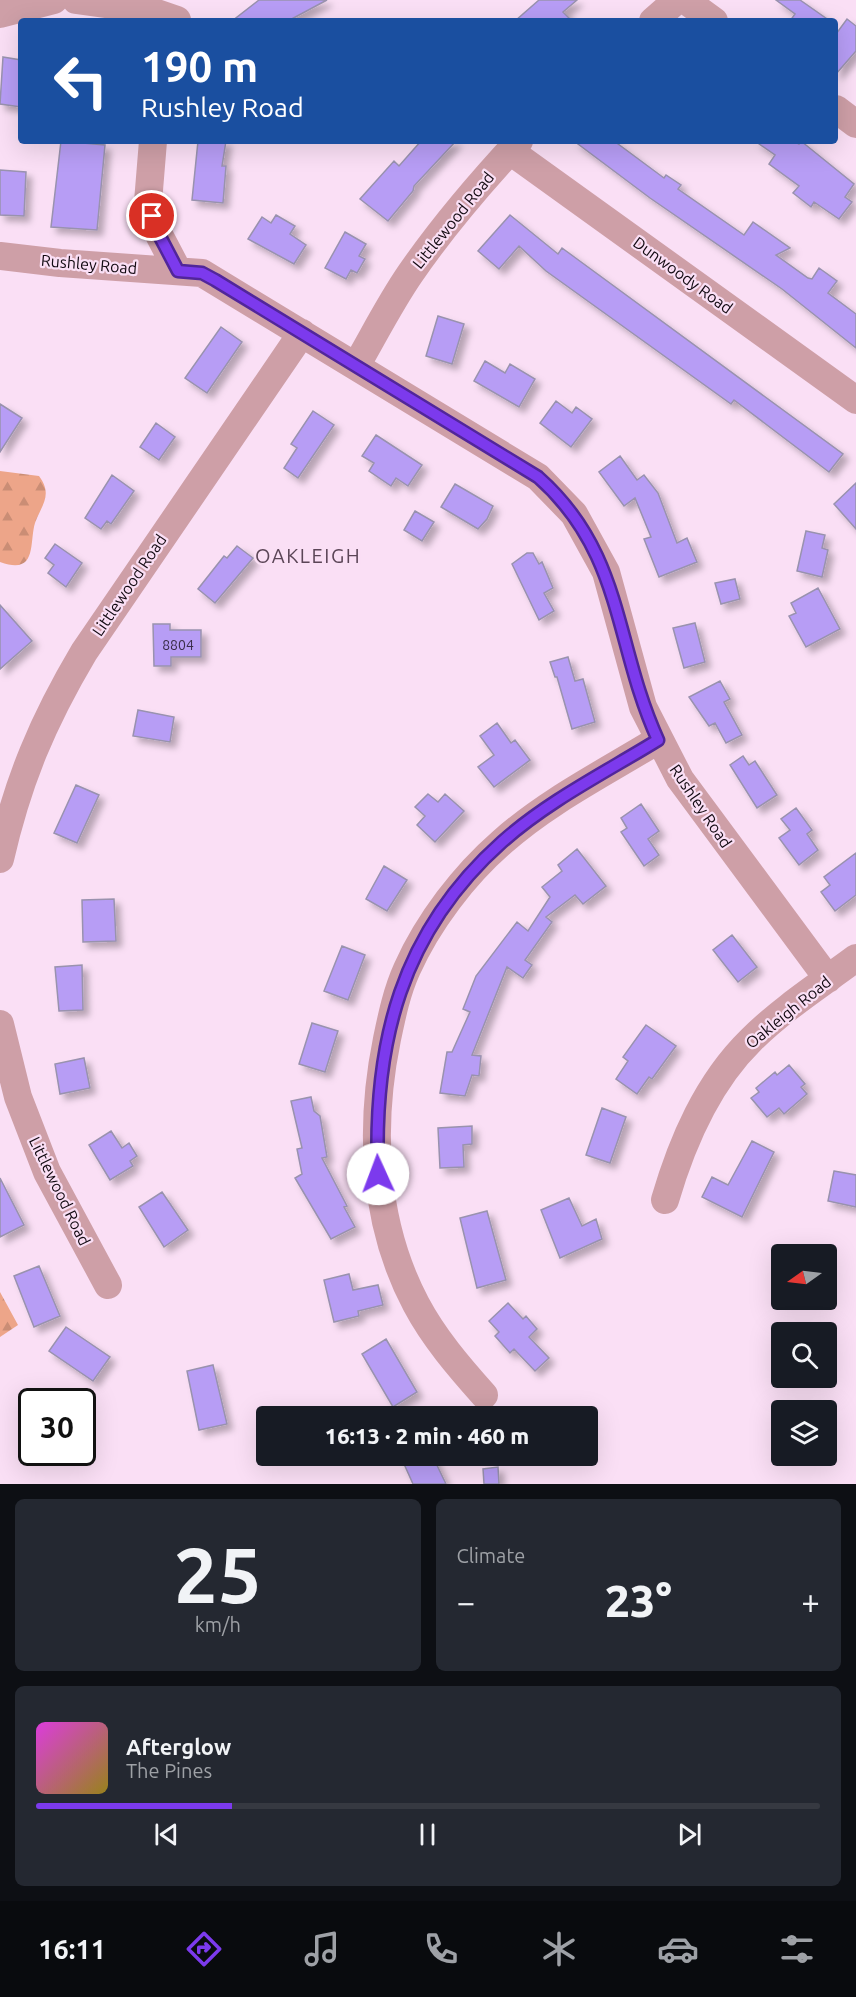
<!DOCTYPE html>
<html lang="en">
<head>
<meta charset="utf-8">
<style>
	:root { --surface:#171b24; --page:#242831; --text:#f1f3f6; --muted:#9ea1a6; --line:#363941; --accent:#7c3aed }
	body { margin:0; font-family:Ubuntu,sans-serif; background:var(--page); color:var(--text); height:100vh; display:flex; flex-direction:column; font-size:22px; white-space:nowrap }
	* { box-sizing:border-box; margin:0 }
	p { font-size:20px; color:var(--muted) }
	.icon { flex:none; width:33px; height:33px; fill:none; stroke:currentColor; stroke-width:2; stroke-linecap:round; stroke-linejoin:round }
	.map { position:relative; height:1484px; overflow:hidden }
	.side { display:flex; flex-direction:column; gap:15px; padding:15px; background:#0d0f14; flex:1 }
	.side>* { flex:none }
	.top-card { position:absolute; left:18px; top:18px; width:820px; height:126px; border-radius:6px; box-shadow:0 6px 24px #0002; background:#1a4fa0; color:#fff; overflow:hidden }
	.needle { width:39px; rotate:256deg }
	.tools { position:absolute; left:771px; top:1244px; display:grid; gap:12px }
	.tools a { display:grid; place-items:center; width:66px; height:66px; border-radius:6px; background:var(--surface); box-shadow:0 6px 24px #0002; font-size:30px }
	.speed { position:absolute; left:18px; top:1388px; display:flex; gap:12px; font-size:30px; font-weight:700; text-align:center }
	.speed>* { display:grid; place-content:center; width:78px; height:78px; border-radius:50%; background:var(--surface); box-shadow:0 6px 24px #0002; line-height:1 }
	.speed .limit { border:3px solid #111; border-radius:9px; background:#fff; color:#111 }
	.pin { position:absolute; display:grid; place-items:center; width:51px; height:51px; color:#fff; margin:-26px; border:3px solid #fff; border-radius:50%; box-shadow:0 2px 6px #0007 }
	.me { position:absolute; width:66px; margin:-33px; rotate:358deg; stroke-linejoin:round; filter:drop-shadow(0 0 4px #0008) }
	.turn { display:flex; align-items:center; gap:21px; height:126px; padding:0 24px; font-size:27px }
	.turn .icon { width:78px; height:78px; stroke-width:2.5 }
	.turn b { display:block; font-size:42px; line-height:51px }
	.big { font-size:45px; font-weight:800; line-height:1.1 }
	.side .widget { flex:1; display:flex; flex-direction:column; justify-content:center; gap:9px; min-width:0; padding:0 21px; border-radius:9px; background:var(--page) }
	.side .dial { align-items:center; gap:0 }
	.dial b { font-size:78px; line-height:1 }
	.song { display:flex; align-items:center; gap:18px }
	.cover { width:72px; height:72px; border-radius:9px; background:linear-gradient(135deg,hsl(300 70% 55%),hsl(50 70% 35%)) }
	.played { height:6px; border-radius:3px; background:linear-gradient(90deg,var(--accent) 25%,var(--line) 25%) }
	.keys { display:flex; justify-content:space-around; direction:ltr }
	.heat { display:flex; justify-content:space-between; align-items:center; font-size:33px; direction:ltr }
	.side .tiles { flex:1; display:grid; gap:15px; grid-template-columns:1fr 1fr }
	.widget:last-child { grid-column:span 2 }
	.trip { position:absolute; left:256px; top:1406px; width:342px; height:60px; border-radius:6px; background:var(--surface); box-shadow:0 6px 24px #0002; font-weight:800; line-height:60px; text-align:center }
	.dock { display:flex; height:96px; justify-content:space-around; align-items:center; background:#090b0e; color:var(--muted) }
	.dock .icon { width:42px; height:42px }
	.dock .on { color:var(--accent) }
	.dock b { font-size:27px; color:var(--text) }
	.map>svg:first-child { display:block }
	.forest { fill:url(#forest-firs) }
	.building { fill:#b79df5; stroke:#9992ae; stroke-width:1.5; filter:url(#shadow) }
	.lines { fill:none; stroke-linecap:round; stroke-linejoin:round }
	.minor { stroke:#ce9fa7; stroke-width:28 }
	.route-casing { stroke:#51269a; stroke-width:15 }
	.route { stroke:#7c3aed; stroke-width:10 }
	.labels { text-anchor:middle; stroke-width:4.5; stroke-linejoin:round; paint-order:stroke }
	.number-label { font-size:14px; fill:#3a2e49 }
	.street-label { font-size:16px; fill:#110910; stroke:#fadff5 }
	.quarter-label { font-size:20px; letter-spacing:1.5px; fill:#5b4557; stroke:#fadff5 }
</style>
</head>
<body>
<div class="map">
<svg width="856" height="1484" viewBox="0 0 856 1484">
	<defs>
		<pattern id="forest-firs" width="22" height="20" patternUnits="userSpaceOnUse" patternTransform="scale(1.5)"><rect width="22" height="20" fill="#eda589"/><path d="M5 1l3.5 6h-7zM16 11l3.5 6h-7z" fill="#ca8d75"/></pattern>
		<filter id="shadow"><feDropShadow dx="5.5" dy="5.5" stdDeviation="3" flood-color="#0004"/></filter>
	</defs>
	<rect width="100%" height="100%" fill="#fadff5"/>
	<path class="forest" d="M0 471 39 476C53 495 42 504 35 523 29 542 38 576 0 562Z
		M0 1292 18 1325 0 1337Z"/>
	<path class="building" d="M259 0H327L288 21H232Z
		M539 0H577L563 12 572 21H515Z
		M776 0H800L830 21H790L795 14Z
		M847 19 856 26V51L836 74V34Z
		M3 57 21 60V107L0 104Z
		M61 141 105 145 97 230 51 227Z
		M198 141H226L222 166H226L223 203 192 200Z
		M421 141H456L414 186 413 191 388 221 360 199 394 161 399 166Z
		M574 141H614L664 178 666 175 681 185 678 189 744 235 753 222 790 248 776 255 808 278 812 279 819 268 837 281 828 293 856 314V348L782 289 650 198Z
		M755 141H793L799 144 801 141 854 184 845 197 852 202 839 219 814 202 811 207 793 193 799 186 769 164 775 155Z
		M0 170 26 172 24 216 0 215Z
		M276 215 295 226 290 234 306 245 294 264 248 239 262 217 271 223Z
		M510 215 558 254 562 248 843 454 829 472 734 400 731 404 546 271 519 246 499 269 478 251Z
		M345 232 366 244 359 256 365 259 357 273 351 270 346 279 325 268Z
		M438 316 464 324 452 364 426 356Z
		M221 327 242 342 207 393 185 378Z
		M485 361 505 373 510 364 535 379 519 407 474 381Z
		M556 401 572 413 576 407 592 419 571 447 540 423Z
		M0 404 22 418 0 452Z
		M313 411 334 425 298 478 284 468 297 448 291 444Z
		M156 423 175 437 159 460 140 447Z
		M376 435 422 465 408 486 396 478 391 486 369 471 374 463 362 456Z
		M620 456 637 480 644 475 658 493 677 543 687 538 697 562 659 577 644 539 651 537 635 498 624 506 599 472Z
		M112 475 134 491 111 524 107 521 101 529 85 518Z
		M856 483V529L834 504Z
		M455 484 493 506 487 519 478 529 441 507Z
		M415 511 434 522 422 541 404 530Z
		M806 531 825 535 822 548 828 550 822 577 797 571Z
		M55 544 82 563 66 587 48 573 54 565 45 558Z
		M237 546 253 558 215 603 198 589 224 556 227 558Z
		M527 553H533L539 564 542 562 553 588 544 593 554 611 539 620 512 564Z
		M735 579 740 599 721 604 715 583Z
		M818 588 840 629 806 647 789 616 796 613 791 603Z
		M0 605 32 641 0 669Z
		M695 623 705 662 684 668 673 628Z
		M153 624H170V630H201V657H171V666H154Z
		M568 657 575 681 583 679 595 722 572 729 557 677H555L550 662Z
		M720 681 730 699 724 702 742 735 726 743 715 723 709 726 689 697Z
		M138 710 174 717 170 742 133 736Z
		M497 723 511 743 515 740 530 760 494 787 478 767 494 755 480 736Z
		M743 756 749 765 755 761 777 795 757 808 730 765Z
		M76 785 99 795 77 843 54 833Z
		M428 794 438 802 445 794 464 811 435 842 417 825 425 816 415 807Z
		M641 804 659 831 648 839 659 855 644 866 621 832 627 828 621 818Z
		M796 808 812 830 807 834 818 850 799 865 779 838 790 830 781 819Z
		M577 849 606 886 583 904 575 895 546 917 552 922 525 960 532 965 523 978 507 967 472 1055 481 1056 479 1076 472 1075 465 1096 440 1093 447 1052H452L470 1012 463 1009 476 976 517 922 528 931 550 897 542 887 562 871 558 865Z
		M856 853V895L835 911 821 892 830 885 824 877Z
		M384 866 407 880 387 911 366 899Z
		M114 899 116 941 83 942 82 900Z
		M732 935 757 967 738 982 713 950Z
		M342 946 365 955 348 1000 324 991Z
		M82 965 83 1010 59 1011 55 967Z
		M312 1023 338 1031 325 1072 299 1064Z
		M646 1025 676 1046 652 1079 649 1077 637 1094 616 1079 628 1061 623 1057Z
		M84 1058 90 1088 60 1094 55 1064Z
		M789 1065 805 1084 801 1087 807 1094 784 1114 779 1108 767 1117 751 1098 759 1092 756 1088 775 1072 777 1075Z
		M311 1097 314 1111 320 1116 327 1157 322 1158 347 1206 344 1207 355 1227 331 1239 295 1178 302 1174 297 1149 302 1148 291 1101Z
		M602 1108 626 1117 610 1163 586 1155Z
		M472 1126V1144L463 1145 464 1167 440 1168 438 1128Z
		M111 1131 122 1148 129 1143 137 1156 130 1161 133 1166 110 1180 89 1145Z
		M752 1141 774 1152 742 1217 702 1197 712 1177 728 1185Z
		M834 1171 856 1175V1207L828 1201Z
		M0 1178 24 1225 0 1237Z
		M162 1192 188 1230 164 1247 139 1207Z
		M569 1198 582 1226 596 1219 602 1239 560 1258 541 1210Z
		M487 1211 506 1280 477 1288 460 1218Z
		M39 1266 60 1316 34 1327 14 1276Z
		M349 1274 353 1290 378 1285 383 1305 358 1311 359 1316 334 1322 324 1280Z
		M508 1303 523 1319 526 1316 537 1329 529 1337 549 1358 535 1371 514 1349 510 1353 495 1336 499 1332 489 1321Z
		M66 1327 110 1357 93 1381 49 1351Z
		M386 1339 417 1392 393 1407 362 1354Z
		M213 1365 227 1424 199 1430 187 1371Z
		M400 1455H432L446 1484H413Z
		M498 1467 499 1484H484L483 1469Z"/>
	<g class="lines">
		<path class="minor" d="M76 0 148 10 177 20
			M685 0 714 21
			M0 14 54 0
			M653 21 677 0
			M836 109 856 124
			M153 141 148 202 156 229 178 271
			M510 151 856 400
			M0 256 60 263 202 273 538 477 574 514 606 572 643 707 680 779 828 979
			M356 366C374 335 390 303 410 274 443 226 480 183 519 141
			M0 859C18 780 43 721 84 652L302 333
			M0 1024 18 1097 47 1172 108 1285
			M665 1200C682 1142 707 1083 751 1040 782 1009 821 984 856 958
			M484 1395C459 1367 434 1338 416 1304 373 1223 369 1127 387 1039 392 1015 397 991 407 969 428 922 464 875 502 842 548 801 606 772 658 740"/>
	</g>
	<g class="lines">
		<g class="route-casing">
			<path id="route" d="M152 216 156 229 178 271 202 273 215 280 538 477C624 553 614 644 658 740 606 772 548 801 502 842 401 932 373 1043 378 1174"/>
		</g>
		<use href="#route" class="route"/>
	</g>
	<g class="labels">
		<g class="number-label">
			<text x="178" y="650">8804</text>
		</g>
		<g class="street-label">
			<text transform="translate(453 220) rotate(-51)" y="6">Littlewood Road</text>
			<text transform="translate(89 264) rotate(5)" y="6">Rushley Road</text>
			<text transform="translate(683 275) rotate(36)" y="6">Dunwoody Road</text>
			<text transform="translate(129 585) rotate(-56)" y="6">Littlewood Road</text>
			<text transform="translate(701 806) rotate(56)" y="6">Rushley Road</text>
			<text transform="translate(788 1012) rotate(-39)" y="6">Oakleigh Road</text>
			<text transform="translate(60 1191) rotate(64)" y="6">Littlewood Road</text>
		</g>
		<g class="quarter-label">
			<text x="308" y="563">OAKLEIGH</text>
		</g>
	</g>
</svg>
<div class="tools">
<a><svg class="needle" viewBox="-14 -14 28 28"><path d="M0-13l5 13h-10z" fill="#e53935"/><path d="M0 13l5-13h-10z" fill="#9ea1a6"/></svg></a>
<a><svg class="icon" aria-label="search" viewBox="0 0 24 24"><circle cx="10" cy="10" r="6"/><path d="M15 15l6 6"/></svg></a>
<a><svg class="icon" aria-label="layers" viewBox="0 0 24 24"><path d="M12 4l9 5-9 5-9-5zM3 14l9 5 9-5"/></svg></a>
</div>
<div class="speed"><div class="limit">30</div></div>
<div class="pin" style="left:152px;top:216px;background:#d93025"><svg class="icon" aria-label="arrive" viewBox="0 0 24 24"><path d="M6 21V4h12l-3 4 3 4H6"/></svg></div>
<svg class="me" style="left:378px;top:1174px" viewBox="-20 -20 40 40"><circle r="19" fill="#fff"/><path d="M0-13L10 11 0 6-10 11z" fill="#7c3aed"/></svg>
<div class="trip">16:13 · 2 min · 460 m</div>
<div class="top-card">
<div class="turn"><svg class="icon" aria-label="left" viewBox="0 0 24 24"><path d="M17 20v-9H6M10 6l-5 5 5 5"/></svg><div><b>190 m</b>Rushley Road</div></div>
</div>
</div>
<section class="side">
<div class="tiles">
<div class="widget dial"><b>25</b><p>km/h</p></div>
<div class="widget"><p>Climate</p>
<div class="heat"><a>−</a><b class="big">23°</b><a>+</a></div>
</div>
<div class="widget">
<div class="song"><i class="cover"></i><div><b>Afterglow</b><p>The Pines</p></div></div>
<div class="played"></div>
<div class="keys"><svg class="icon" aria-label="previous" viewBox="0 0 24 24"><path d="M18 5L8 12l10 7zM5 5v14"/></svg><svg class="icon" aria-label="pause" viewBox="0 0 24 24"><path d="M8 5v14M16 5v14"/></svg><svg class="icon" aria-label="next" viewBox="0 0 24 24"><path d="M6 5l10 7-10 7zM19 5v14"/></svg></div>
</div>
</div>
</section>
<nav class="dock">
<b>16:11</b>
<svg class="icon on" aria-label="directions" viewBox="0 0 24 24"><path d="M12 3l9 9-9 9-9-9zM9 14v-3h6M13 9l2 2-2 2"/></svg>
<svg class="icon" aria-label="music" viewBox="0 0 24 24"><path d="M9 18V5l10-2v13"/><circle cx="6" cy="18" r="3"/><circle cx="16" cy="16" r="3"/></svg>
<svg class="icon" aria-label="phone" viewBox="0 0 24 24"><path d="M5 4h4l2 5-3 2q2 4 5 5l2-3 5 2v4C11 20 4 13 5 4z"/></svg>
<svg class="icon" aria-label="climate" viewBox="0 0 24 24"><path d="M12 3v18M4 7l16 10M4 17L20 7"/></svg>
<svg class="icon" aria-label="car" viewBox="0 0 24 24"><path d="M5 17H2v-5l4-1 3-4h7l3 4 3 1v5h-3M9 17h6M6 11h13"/><circle cx="7" cy="17" r="2"/><circle cx="17" cy="17" r="2"/></svg>
<svg class="icon" aria-label="filters" viewBox="0 0 24 24"><path d="M4 7h16M4 17h16"/><circle cx="9" cy="7" r="2"/><circle cx="15" cy="17" r="2"/></svg>
</nav>
</body>
</html>
